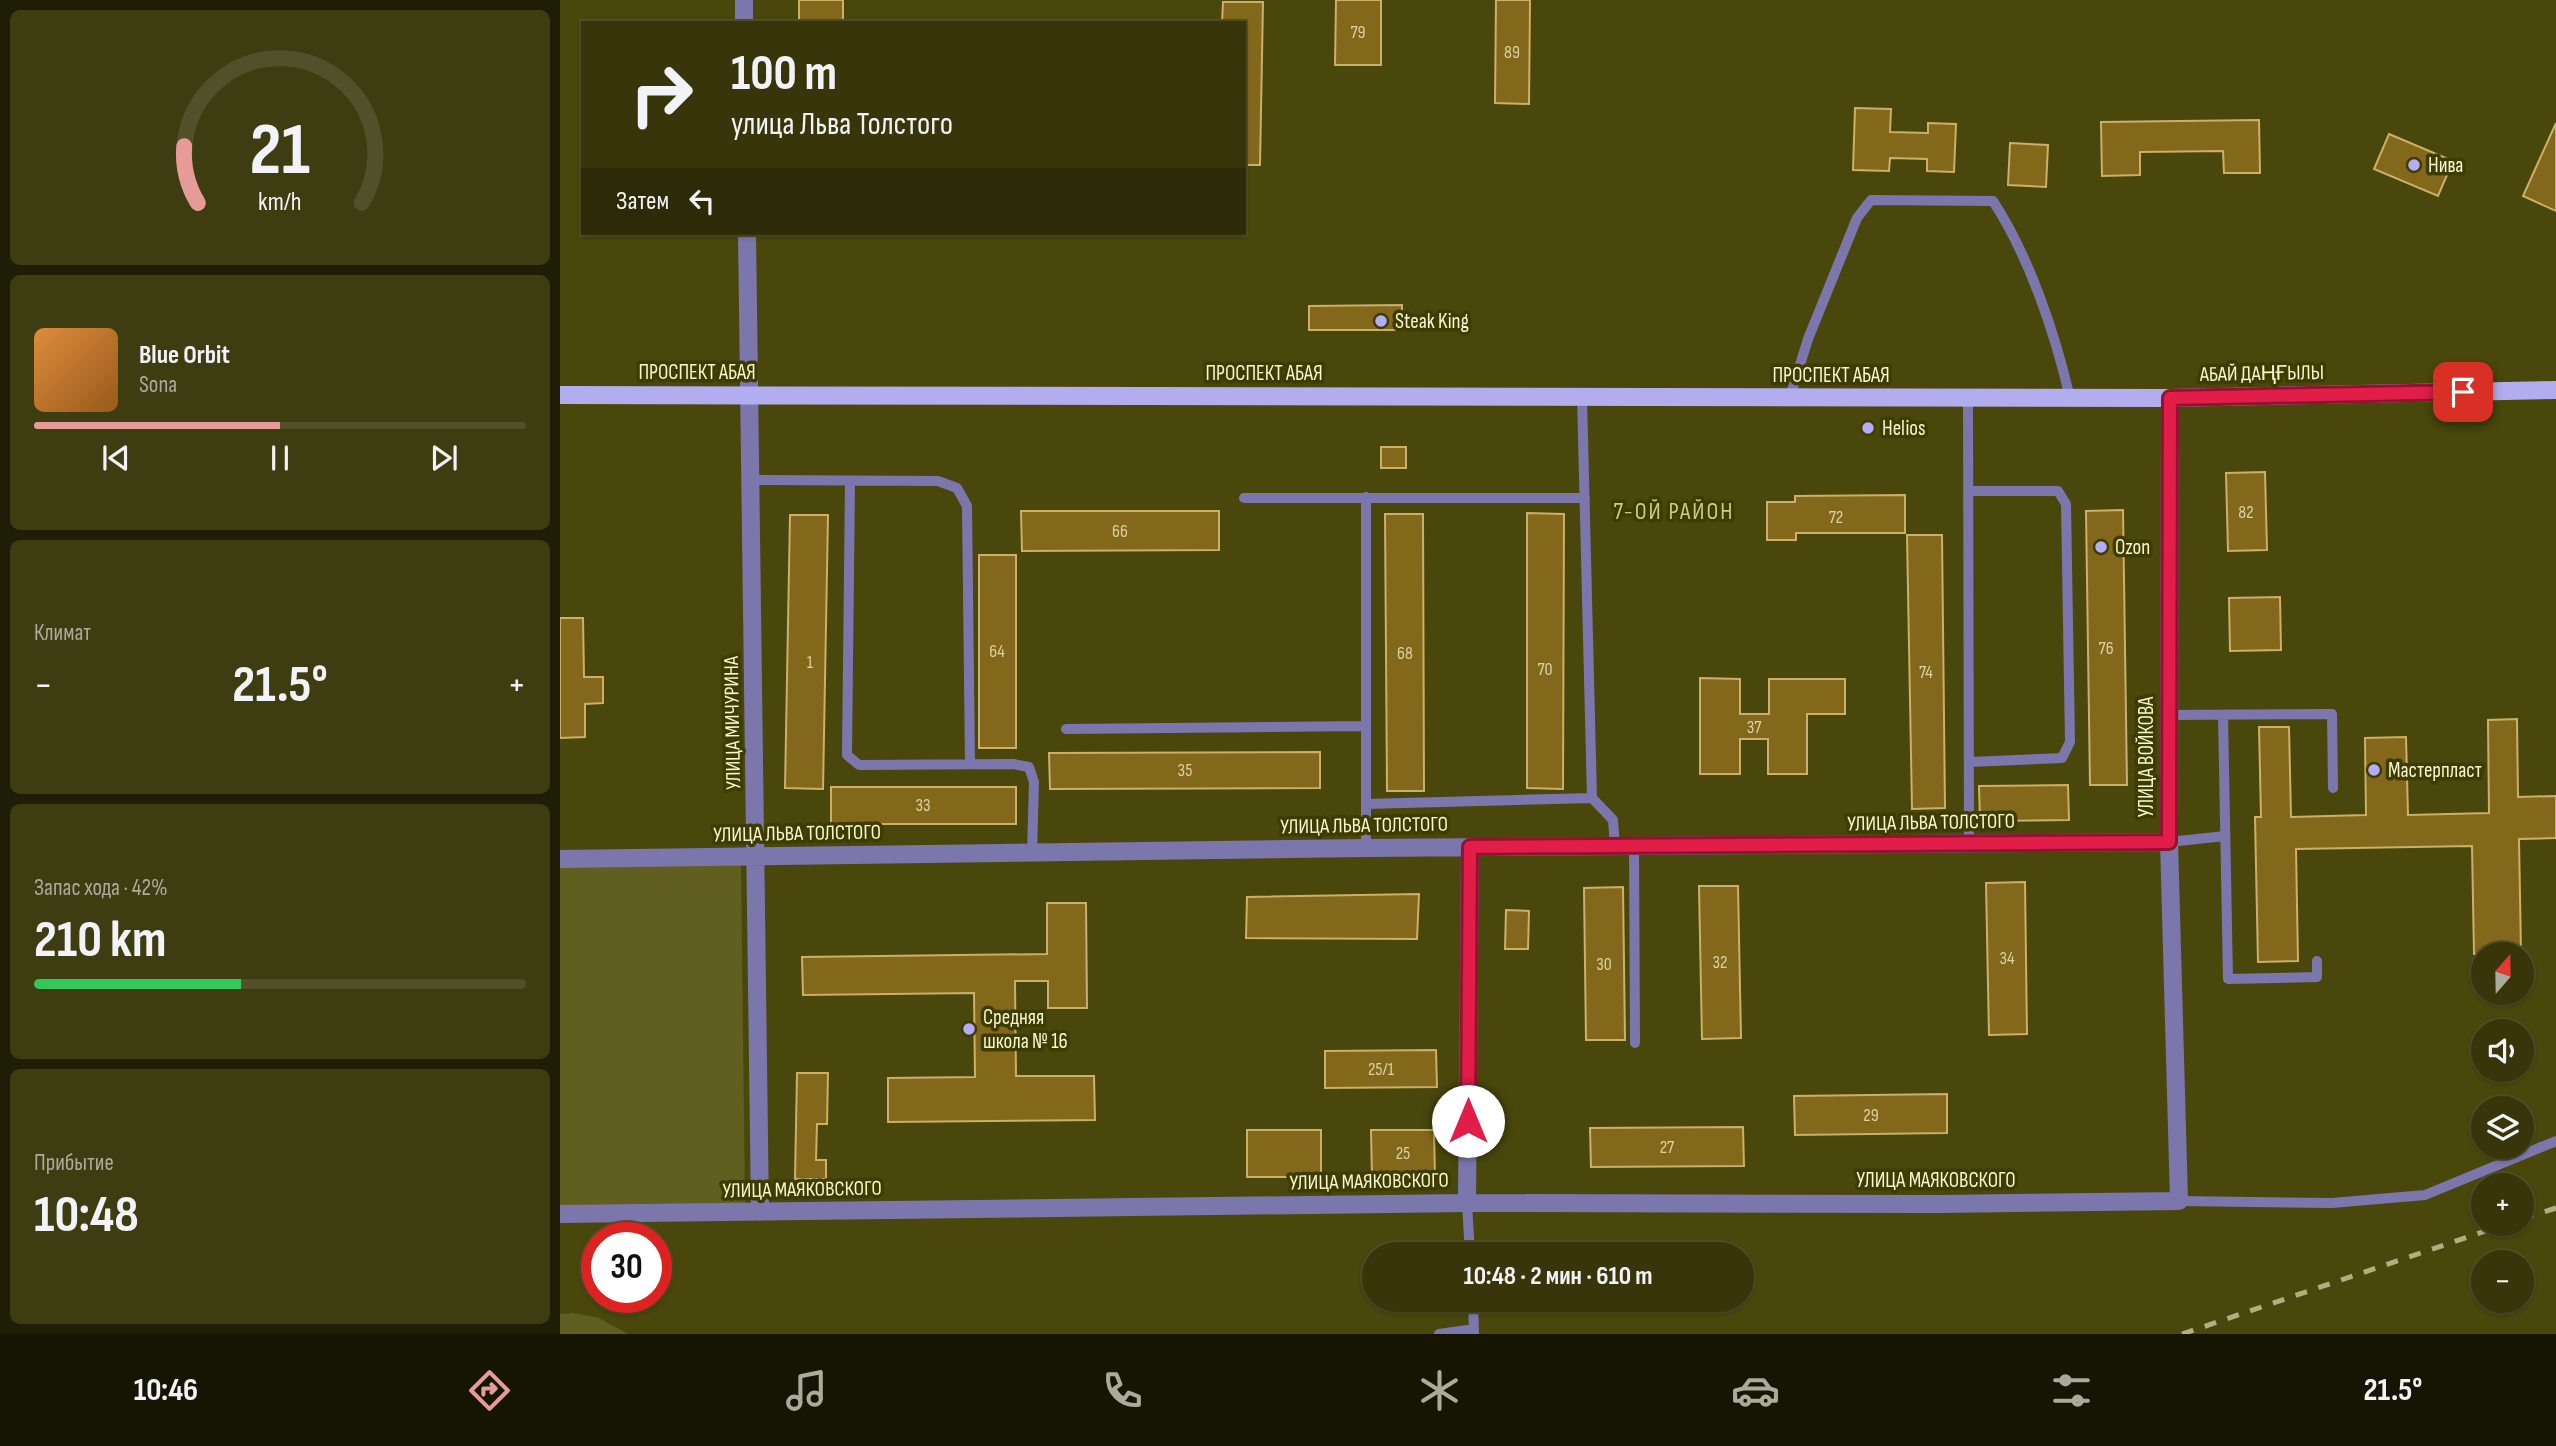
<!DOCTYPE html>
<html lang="ru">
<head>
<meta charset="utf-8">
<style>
	:root { --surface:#373509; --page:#3e3d12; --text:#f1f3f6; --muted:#aaab9c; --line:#51502a; --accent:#e69b98 }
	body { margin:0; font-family:"Sofia Sans Condensed",sans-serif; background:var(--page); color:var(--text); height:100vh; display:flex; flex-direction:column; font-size:26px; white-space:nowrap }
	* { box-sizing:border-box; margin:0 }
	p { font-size:23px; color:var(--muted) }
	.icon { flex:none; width:38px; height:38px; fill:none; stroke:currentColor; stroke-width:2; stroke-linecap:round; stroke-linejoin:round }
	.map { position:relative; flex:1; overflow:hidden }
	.sheet { display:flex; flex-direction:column; gap:10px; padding:10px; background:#1e1d05; width:560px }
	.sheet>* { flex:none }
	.top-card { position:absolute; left:21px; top:21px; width:665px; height:214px; border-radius:0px; box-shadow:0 2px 5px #0004,0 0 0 2px var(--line); background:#373509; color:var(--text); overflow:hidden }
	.needle { width:46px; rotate:20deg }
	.fabs { position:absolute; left:1911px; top:942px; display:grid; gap:14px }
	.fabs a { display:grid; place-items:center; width:63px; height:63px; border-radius:50%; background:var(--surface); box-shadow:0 2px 5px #0004,0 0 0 2px var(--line); font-size:35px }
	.speed { position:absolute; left:21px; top:1222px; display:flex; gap:14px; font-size:35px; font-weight:700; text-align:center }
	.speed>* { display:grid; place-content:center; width:91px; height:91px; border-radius:50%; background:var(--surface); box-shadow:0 2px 5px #0004,0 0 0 2px var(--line); line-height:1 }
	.speed .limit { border:10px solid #d22; background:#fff; color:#111 }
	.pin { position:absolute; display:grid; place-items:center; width:60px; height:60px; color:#fff; margin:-30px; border-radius:14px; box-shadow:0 4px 10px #0006 }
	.me { position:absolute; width:77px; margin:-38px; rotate:0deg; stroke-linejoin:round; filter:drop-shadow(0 0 5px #0008) }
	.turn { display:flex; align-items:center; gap:24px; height:147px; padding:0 35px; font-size:32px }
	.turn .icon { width:91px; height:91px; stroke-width:2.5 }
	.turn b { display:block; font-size:49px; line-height:60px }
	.then { display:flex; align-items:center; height:66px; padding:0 35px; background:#0003; gap:14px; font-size:26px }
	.big { font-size:52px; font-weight:700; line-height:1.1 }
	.sheet .card { flex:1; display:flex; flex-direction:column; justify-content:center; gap:10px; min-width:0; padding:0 24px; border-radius:10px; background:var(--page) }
	.sheet .dial { align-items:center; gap:0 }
	.dial svg { height:182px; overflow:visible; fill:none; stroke:var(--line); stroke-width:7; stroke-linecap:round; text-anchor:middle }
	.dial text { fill:var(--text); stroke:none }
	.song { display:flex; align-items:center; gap:21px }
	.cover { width:84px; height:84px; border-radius:10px; background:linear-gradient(135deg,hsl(30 70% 55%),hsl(30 70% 35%)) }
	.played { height:7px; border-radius:4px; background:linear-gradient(90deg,var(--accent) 50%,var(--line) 50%) }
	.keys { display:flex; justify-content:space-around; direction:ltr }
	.heat { display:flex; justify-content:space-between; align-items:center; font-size:38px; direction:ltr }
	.charge { height:10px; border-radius:5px; background:linear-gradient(90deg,#34c759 42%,var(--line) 0) }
	.trip { position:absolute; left:802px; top:1242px; width:392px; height:70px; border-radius:35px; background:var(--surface); box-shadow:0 2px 5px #0004,0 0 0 2px var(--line); font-weight:700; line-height:70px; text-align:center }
	.dock { display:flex; height:112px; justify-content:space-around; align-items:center; background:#161504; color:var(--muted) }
	.dock .icon { width:49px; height:49px }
	.dock .selected { color:var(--accent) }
	.dock b { font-size:32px; color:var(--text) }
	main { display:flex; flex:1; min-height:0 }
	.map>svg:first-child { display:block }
	.green { fill:#615f1f }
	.building { fill:#83671b; stroke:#ccaf69; stroke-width:2 }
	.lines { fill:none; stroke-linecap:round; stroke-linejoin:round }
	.lane { stroke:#7b77ad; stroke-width:10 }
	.street { stroke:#7b77ad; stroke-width:18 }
	.primary { stroke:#b2adef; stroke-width:18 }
	.rail { stroke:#b0af81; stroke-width:5; stroke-dasharray:12 12; stroke-linecap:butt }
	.route-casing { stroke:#92132f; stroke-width:18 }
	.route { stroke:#e11d48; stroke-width:12 }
	.poi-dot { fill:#b3adf9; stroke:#3e3c00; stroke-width:2.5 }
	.labels { text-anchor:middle; stroke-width:7; stroke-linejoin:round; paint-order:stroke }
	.number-label { font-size:18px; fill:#d9d2a4 }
	.poi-label { font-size:21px; fill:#f6f6d2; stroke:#3e3c00; text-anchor:start }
	.street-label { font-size:21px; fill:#f6f6d2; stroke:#3e3c00 }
	.quarter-label { font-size:24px; letter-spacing:2px; fill:#cdcc82; stroke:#3e3c00 }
</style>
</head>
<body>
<main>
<section class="sheet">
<div class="card dial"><svg viewBox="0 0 100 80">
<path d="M14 69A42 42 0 1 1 86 69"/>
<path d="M14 69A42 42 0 0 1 8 44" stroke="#e69b98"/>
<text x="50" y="56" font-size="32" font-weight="700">21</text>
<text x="50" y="72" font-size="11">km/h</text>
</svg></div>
<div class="card">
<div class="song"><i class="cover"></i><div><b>Blue Orbit</b><p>Sona</p></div></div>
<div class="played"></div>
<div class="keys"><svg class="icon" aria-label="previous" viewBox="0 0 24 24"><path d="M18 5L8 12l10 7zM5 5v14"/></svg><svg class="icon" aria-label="pause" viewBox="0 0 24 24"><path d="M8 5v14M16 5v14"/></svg><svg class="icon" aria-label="next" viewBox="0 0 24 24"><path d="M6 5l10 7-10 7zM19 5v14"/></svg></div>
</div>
<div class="card"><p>Климат</p>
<div class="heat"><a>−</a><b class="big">21.5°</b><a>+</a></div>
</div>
<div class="card"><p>Запас хода · 42%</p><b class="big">210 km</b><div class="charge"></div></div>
<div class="card"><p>Прибытие</p><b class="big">10:48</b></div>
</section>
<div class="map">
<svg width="1996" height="1334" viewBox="0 0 1996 1334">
	<rect width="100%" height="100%" fill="#49470c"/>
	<path class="green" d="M181 865 185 1204 0 1206V867Z
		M13 1313 39 1318 68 1334H0V1314Z"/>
	<path class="building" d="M239 0H283V23H239Z
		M776 0H821V65H775Z
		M936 0H970L969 104 935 103Z
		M663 2H703L700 165H684V23H662Z
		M1295 108 1331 109 1330 132 1368 133V123L1396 124 1394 172 1367 171V159L1330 158 1329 171 1293 170Z
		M1699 120 1700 173H1664L1663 151 1580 152V175L1542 176 1541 122Z
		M1996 123V211L1963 196Z
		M1829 134 1893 161 1878 196 1814 169Z
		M1450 143 1488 145 1486 187 1448 185Z
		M842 305V330H749V306Z
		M821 447H846V468H821Z
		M1705 472 1707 550 1668 551 1666 473Z
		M1345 495V533H1236V540H1207V502H1235V496Z
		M1563 510 1567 785H1530L1526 511Z
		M461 511H659V550L462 551Z
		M967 513 1004 514 1003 789 967 788Z
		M825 514H863L864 791H827Z
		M230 515H268L263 789 225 788Z
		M1347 535H1382L1385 808 1352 809Z
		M419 555H456V748H419Z
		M1720 597 1721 650 1670 651 1669 598Z
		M0 618H23L24 677H43V703L25 704V737L0 738Z
		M1140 678 1180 679V714H1209V679H1285V714H1247V774H1208V739H1180V774H1140Z
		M1957 719 1958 797 1996 796V838L1959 839 1961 954H1914L1912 846 1736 849 1738 961 1698 962 1695 817H1701L1699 727H1729L1731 817 1806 815 1805 738 1846 737 1848 815 1929 813 1928 720Z
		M760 752V788L490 789 489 753Z
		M1508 785 1509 820 1420 821 1419 786Z
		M271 787H456V824H271Z
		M1465 882 1467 1034 1429 1035 1426 883Z
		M1139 886H1178L1181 1038 1142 1039Z
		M1063 887 1065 1040H1026L1024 888Z
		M859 894 857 939 686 938 687 897Z
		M487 903H526L527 1008H488V981H455L456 1076H534L535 1120 328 1122V1078L415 1077 414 993 243 995 242 957 487 954Z
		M946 910 969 911 968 949H945Z
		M876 1050 877 1087 765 1088V1051Z
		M237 1073H268L267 1124H257L256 1160H266V1179H235Z
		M1387 1094V1133L1235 1135 1234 1096Z
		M1183 1127 1184 1166 1031 1167 1030 1128Z
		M687 1130H761V1177H687Z
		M811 1130H874L875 1177H812Z"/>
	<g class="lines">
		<path class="lane" d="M1022 397 1032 798
			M1230 397 1248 339 1297 218 1311 200 1433 201C1469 256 1495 333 1510 398
			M1408 398 1409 844
			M191 480 378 481 397 488 407 506 410 764
			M290 481 287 755 299 765 453 764 469 767 474 782 472 853
			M1408 491H1498L1506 504 1510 742 1502 758 1410 762
			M684 498H1025
			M1609 715 1772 714 1773 788
			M1663 715 1668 979 1757 977V961
			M506 729 806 726
			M806 804 1032 798 1053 820 1055 847
			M1609 842 1665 836
			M1074 847 1075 1043
			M806 848V497
			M1619 1201 1772 1203 1865 1195 1996 1141
			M907 1203 910 1255
			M913 1300 914 1334
			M879 1334 914 1329"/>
		<path class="street" d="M184 0V23
			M187 233 200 1212
			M0 859 806 848 1609 842
			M907 1203 910 847
			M0 1214 907 1203 1380 1204 1619 1201 1609 842 1610 398"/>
		<path class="primary" d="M0 395 1610 398 1996 390"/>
		<path class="rail" d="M1962 1219 1996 1208
			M1622 1334 1949 1223"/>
	</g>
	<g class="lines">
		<g class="route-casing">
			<path id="route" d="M908 1121 910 847 1609 842 1610 398 1903 392"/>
		</g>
		<use href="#route" class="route"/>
	</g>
	<g class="poi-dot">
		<circle cx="1854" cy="165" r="7"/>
		<circle cx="821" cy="321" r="7"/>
		<circle cx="1308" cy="428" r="7"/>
		<circle cx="1541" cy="547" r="7"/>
		<circle cx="1814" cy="770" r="7"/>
		<circle cx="409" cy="1029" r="7"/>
	</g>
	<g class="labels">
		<g class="number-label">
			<text x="798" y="38">79</text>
			<text x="952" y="58">89</text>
			<text x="1686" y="518">82</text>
			<text x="1276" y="523">72</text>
			<text x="560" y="537">66</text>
			<text x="1546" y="654">76</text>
			<text x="437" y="657">64</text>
			<text x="845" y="659">68</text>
			<text x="250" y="668">1</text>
			<text x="985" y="675">70</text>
			<text x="1366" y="678">74</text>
			<text x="1194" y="733">37</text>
			<text x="625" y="776">35</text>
			<text x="363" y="811">33</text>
			<text x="1447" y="964">34</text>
			<text x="1160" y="968">32</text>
			<text x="1044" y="970">30</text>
			<text x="821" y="1075">25/1</text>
			<text x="1311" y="1121">29</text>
			<text x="1107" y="1153">27</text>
			<text x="843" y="1159">25</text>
		</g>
		<g class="poi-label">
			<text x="1868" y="172">Нива</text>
			<text x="835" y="328">Steak King</text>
			<text x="1322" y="435">Helios</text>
			<text x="1555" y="554">Ozon</text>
			<text x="1828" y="777">Мастерпласт</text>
			<text x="423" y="1024">Средняя<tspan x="423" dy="24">школа № 16</tspan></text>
		</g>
		<g class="street-label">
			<text x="137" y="379">ПРОСПЕКТ АБАЯ</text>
			<text x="704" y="380">ПРОСПЕКТ АБАЯ</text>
			<text transform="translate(1702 373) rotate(-1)" y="7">АБАЙ ДАҢҒЫЛЫ</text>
			<text x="1271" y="382">ПРОСПЕКТ АБАЯ</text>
			<text transform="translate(172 723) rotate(-91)" y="7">УЛИЦА МИЧУРИНА</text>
			<text transform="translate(1586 757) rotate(-90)" y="7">УЛИЦА ВОЙКОВА</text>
			<text transform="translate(1371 822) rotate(-1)" y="7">УЛИЦА ЛЬВА ТОЛСТОГО</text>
			<text transform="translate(804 825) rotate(-1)" y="7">УЛИЦА ЛЬВА ТОЛСТОГО</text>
			<text transform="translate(237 833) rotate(-1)" y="7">УЛИЦА ЛЬВА ТОЛСТОГО</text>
			<text x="1376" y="1187">УЛИЦА МАЯКОВСКОГО</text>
			<text transform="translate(809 1181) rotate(-1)" y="7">УЛИЦА МАЯКОВСКОГО</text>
			<text transform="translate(242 1189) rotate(-1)" y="7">УЛИЦА МАЯКОВСКОГО</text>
		</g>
		<g class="quarter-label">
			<text x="1114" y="519">7-ОЙ РАЙОН</text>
		</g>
	</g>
</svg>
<div class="fabs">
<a><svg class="needle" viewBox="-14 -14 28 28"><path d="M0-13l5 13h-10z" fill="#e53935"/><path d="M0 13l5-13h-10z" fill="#aaab9c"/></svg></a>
<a><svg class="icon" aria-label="sound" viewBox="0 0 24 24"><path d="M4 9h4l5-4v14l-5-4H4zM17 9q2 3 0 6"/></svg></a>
<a><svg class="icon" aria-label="layers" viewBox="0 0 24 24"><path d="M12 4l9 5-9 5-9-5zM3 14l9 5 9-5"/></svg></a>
<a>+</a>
<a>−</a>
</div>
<div class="speed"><div class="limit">30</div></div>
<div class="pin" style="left:1903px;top:392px;background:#d93025"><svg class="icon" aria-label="arrive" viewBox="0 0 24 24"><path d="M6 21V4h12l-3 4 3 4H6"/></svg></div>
<svg class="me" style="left:908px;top:1121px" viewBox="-20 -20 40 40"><circle r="19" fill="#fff"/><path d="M0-13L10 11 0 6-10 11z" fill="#e11d48"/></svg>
<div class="trip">10:48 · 2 мин · 610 m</div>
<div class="top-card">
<div class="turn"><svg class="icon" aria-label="right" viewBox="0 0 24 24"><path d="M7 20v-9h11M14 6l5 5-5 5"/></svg><div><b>100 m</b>улица Льва Толстого</div></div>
<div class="then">Затем<svg class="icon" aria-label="left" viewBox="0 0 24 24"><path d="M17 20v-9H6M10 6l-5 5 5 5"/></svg></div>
</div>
</div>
</main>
<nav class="dock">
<b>10:46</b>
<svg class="icon selected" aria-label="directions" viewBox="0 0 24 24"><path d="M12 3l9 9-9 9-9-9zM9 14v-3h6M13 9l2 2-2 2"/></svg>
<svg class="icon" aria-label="music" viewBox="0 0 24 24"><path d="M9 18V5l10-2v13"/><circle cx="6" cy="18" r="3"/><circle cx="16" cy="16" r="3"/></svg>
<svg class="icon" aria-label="phone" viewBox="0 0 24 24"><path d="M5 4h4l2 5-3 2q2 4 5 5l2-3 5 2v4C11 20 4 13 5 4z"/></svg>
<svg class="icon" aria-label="climate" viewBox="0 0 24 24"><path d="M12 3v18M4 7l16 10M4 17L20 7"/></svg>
<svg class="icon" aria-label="car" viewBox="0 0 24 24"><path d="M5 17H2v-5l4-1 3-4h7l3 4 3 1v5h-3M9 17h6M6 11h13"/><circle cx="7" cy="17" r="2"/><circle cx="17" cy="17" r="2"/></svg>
<svg class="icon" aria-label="filters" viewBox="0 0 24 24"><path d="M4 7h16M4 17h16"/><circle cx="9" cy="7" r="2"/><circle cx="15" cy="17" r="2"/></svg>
<b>21.5°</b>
</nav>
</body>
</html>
